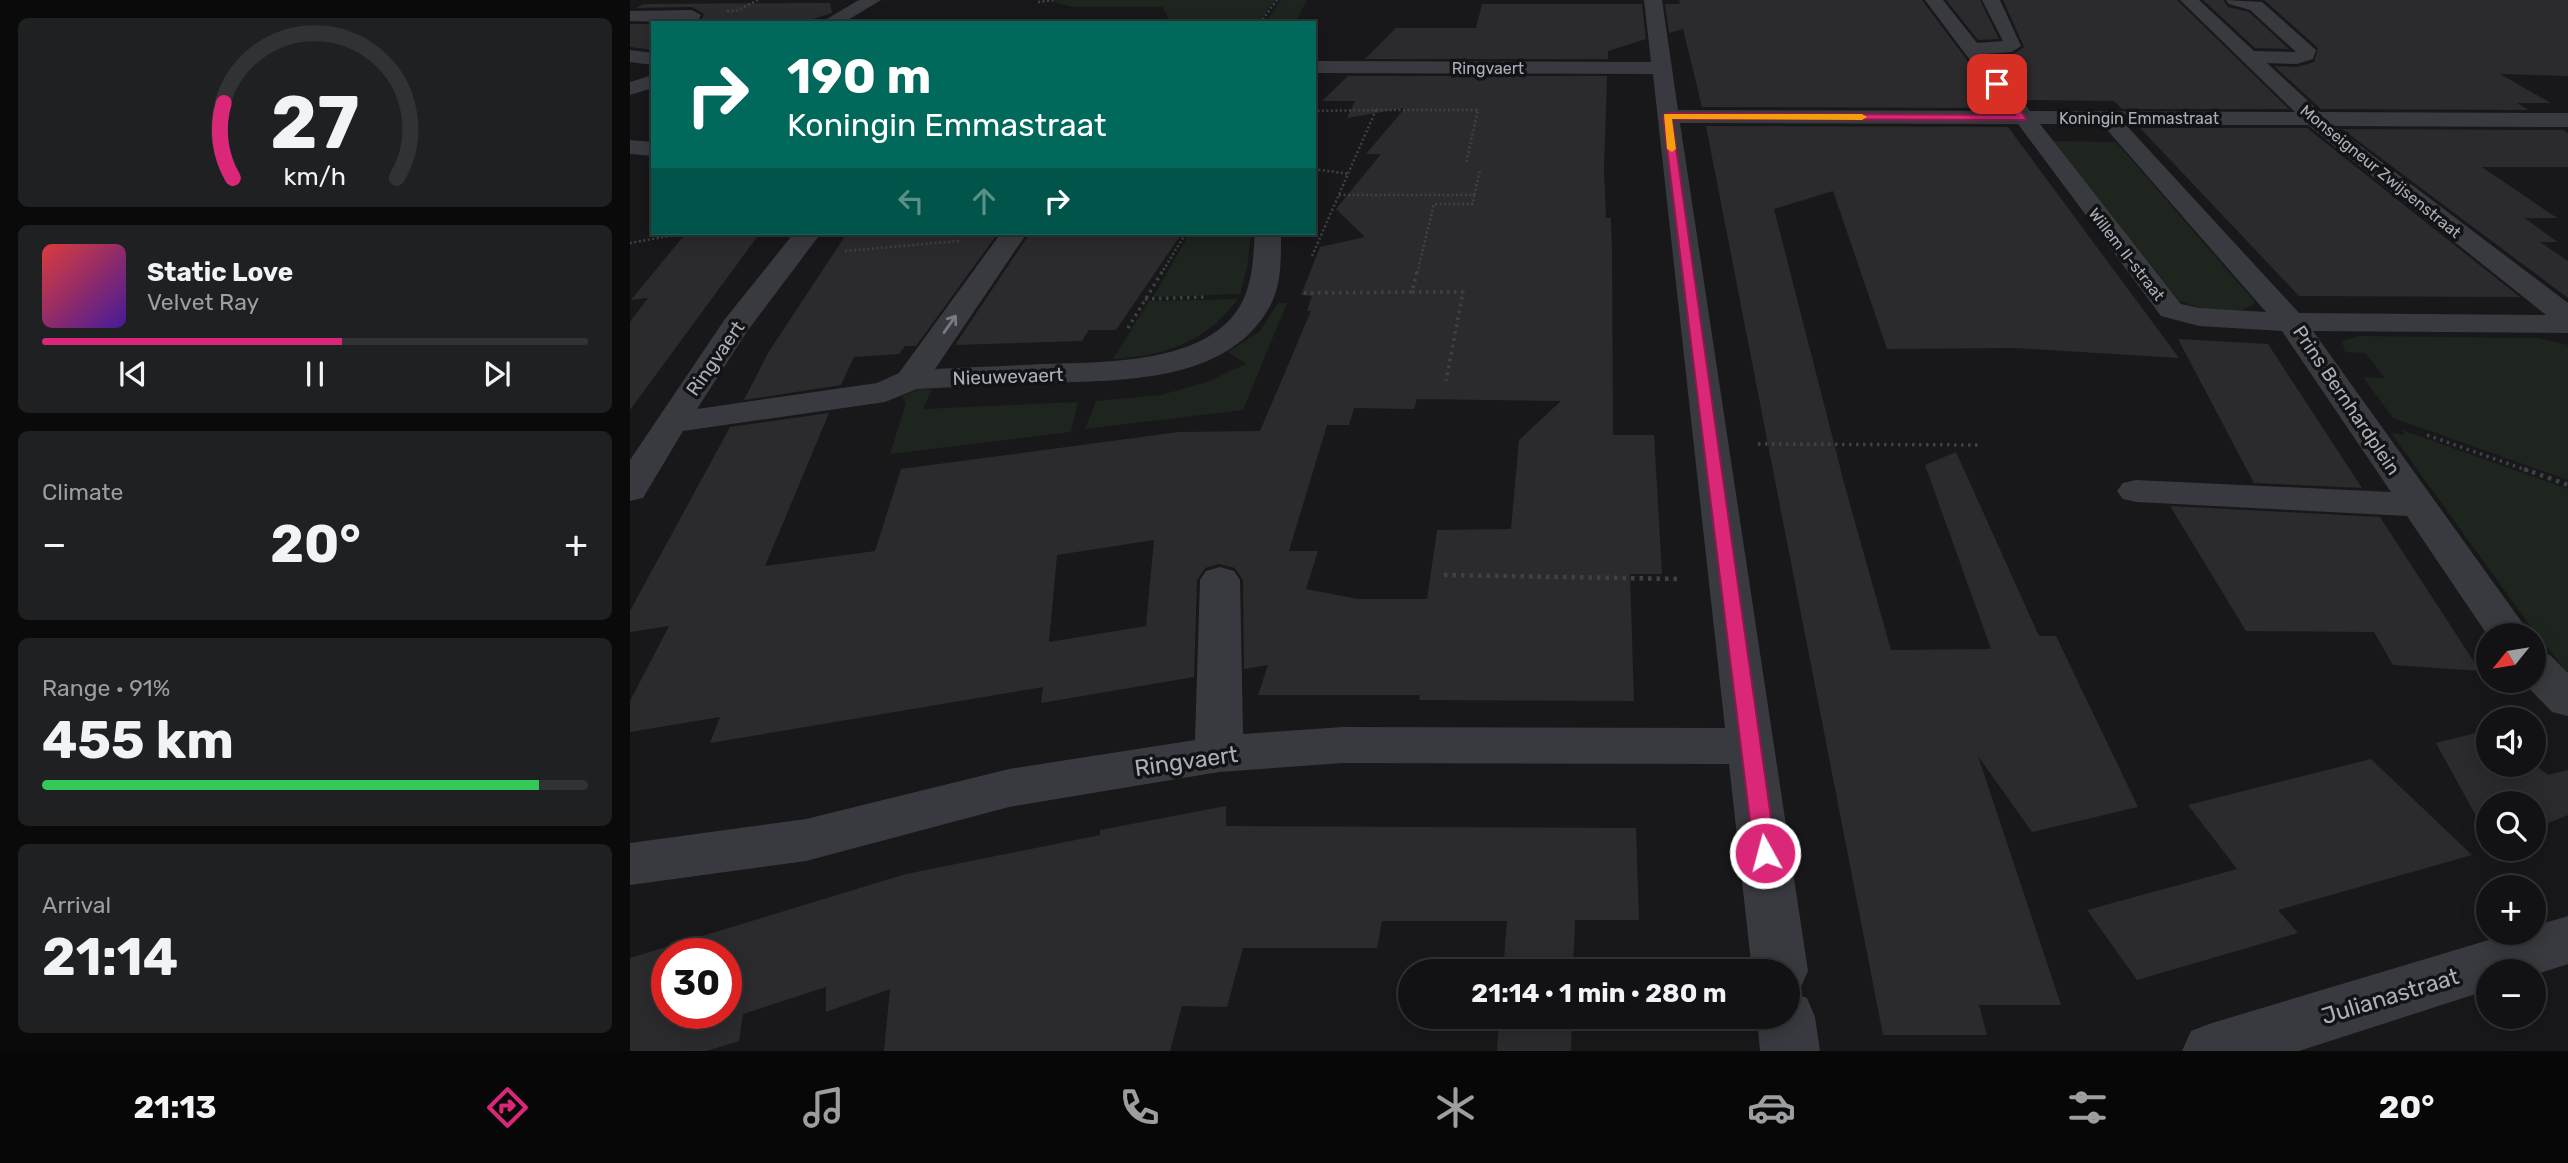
<!DOCTYPE html>
<html lang="en">
<head>
<meta charset="utf-8">
<style>
	:root { --surface:#121214; --page:#1f2022; --text:#f1f3f6; --muted:#9c9ea0; --line:#313234; --accent:#db2777 }
	body { margin:0; font-family:Rubik,sans-serif; background:var(--page); color:var(--text); height:100vh; display:flex; flex-direction:column; font-size:26px; white-space:nowrap }
	* { box-sizing:border-box; margin:0 }
	p { font-size:23px; color:var(--muted) }
	.icon { flex:none; width:38px; height:38px; fill:none; stroke:currentColor; stroke-width:2; stroke-linecap:round; stroke-linejoin:round }
	.map { position:relative; flex:1; overflow:hidden }
	.side { display:flex; flex-direction:column; gap:18px; padding:18px; background:#0a0a0b; width:630px }
	.side>* { flex:none }
	.hud { position:absolute; left:21px; top:21px; width:665px; height:214px; border-radius:0px; box-shadow:0 4px 18px #0003,0 0 0 2px var(--line); background:#00695c; color:#fff; overflow:hidden }
	.needle { width:46px; rotate:240deg }
	.controls { position:absolute; left:1846px; top:623px; display:grid; gap:14px }
	.controls a { display:grid; place-items:center; width:70px; height:70px; border-radius:50%; background:var(--surface); box-shadow:0 4px 18px #0003,0 0 0 2px var(--line); font-size:35px }
	.speed { position:absolute; left:21px; top:938px; display:flex; gap:14px; font-size:35px; font-weight:700; text-align:center }
	.speed>* { display:grid; place-content:center; width:91px; height:91px; border-radius:50%; background:var(--surface); box-shadow:0 4px 18px #0003,0 0 0 2px var(--line); line-height:1 }
	.speed .limit { border:10px solid #d22; background:#fff; color:#111 }
	.pin { position:absolute; display:grid; place-items:center; width:60px; height:60px; color:#fff; margin:-30px; border-radius:14px; box-shadow:0 4px 10px #0006 }
	.me { position:absolute; width:77px; margin:-38px; rotate:353deg; stroke-linejoin:round; filter:drop-shadow(0 0 5px #0008) }
	.turn { display:flex; align-items:center; gap:24px; height:147px; padding:0 21px; font-size:32px }
	.turn .icon { width:91px; height:91px; stroke-width:2.5 }
	.turn b { display:block; font-size:49px; line-height:60px }
	.lanes { display:flex; align-items:center; height:66px; padding:0 21px; background:#0003; justify-content:center; gap:35px; direction:ltr }
	.lanes .off { opacity:.35 }
	.big { font-size:52px; font-weight:700; line-height:1.1 }
	.side .tile { flex:1; display:flex; flex-direction:column; justify-content:center; gap:10px; min-width:0; padding:0 24px; border-radius:10px; background:var(--page) }
	.side .dial { align-items:center; gap:0 }
	.dial svg { height:182px; overflow:visible; fill:none; stroke:var(--line); stroke-width:7; stroke-linecap:round; text-anchor:middle }
	.dial text { fill:var(--text); stroke:none }
	.song { display:flex; align-items:center; gap:21px }
	.cover { width:84px; height:84px; border-radius:10px; background:linear-gradient(135deg,hsl(0 70% 55%),hsl(260 70% 35%)) }
	.played { height:7px; border-radius:4px; background:linear-gradient(90deg,var(--accent) 55%,var(--line) 55%) }
	.keys { display:flex; justify-content:space-around; direction:ltr }
	.heat { display:flex; justify-content:space-between; align-items:center; font-size:38px; direction:ltr }
	.charge { height:10px; border-radius:5px; background:linear-gradient(90deg,#34c759 91%,var(--line) 0) }
	.trip { position:absolute; left:768px; top:959px; width:402px; height:70px; border-radius:35px; background:var(--surface); box-shadow:0 4px 18px #0003,0 0 0 2px var(--line); font-weight:700; line-height:70px; text-align:center }
	.tabs { display:flex; height:112px; justify-content:space-around; align-items:center; background:#070708; color:var(--muted) }
	.tabs .icon { width:49px; height:49px }
	.tabs .active { color:var(--accent) }
	.tabs b { font-size:32px; color:var(--text) }
	main { display:flex; flex:1; min-height:0 }
	.map>svg:first-child { display:block }
	.green { fill:#1d251e }
	.building { fill:#2b2b2e; fill-rule:evenodd }
	.lines { fill:none; stroke-linecap:round; stroke-linejoin:round }
	.path-far2 { stroke:#3e4146; stroke-width:2.5; stroke-dasharray:2 2.5; stroke-linecap:butt }
	.path-far1 { stroke:#3e4146; stroke-width:3.5; stroke-dasharray:2.5 4.5; stroke-linecap:butt }
	.path { stroke:#3e4146; stroke-width:4.5; stroke-dasharray:3.5 5; stroke-linecap:butt }
	.minor { fill:#383a3f; fill-rule:evenodd }
	.oneway { stroke:#767b83 }
	.route { fill:#db2777; stroke:#8e194d; stroke-width:2 }
	.slow { fill:#f59e0b }
	.labels { text-anchor:middle; stroke-width:7; stroke-linejoin:round; paint-order:stroke }
	.far-street-label { font-size:16px; fill:#a9b0ba; stroke:#131315 }
	.street-label { font-size:19px; fill:#a9b0ba; stroke:#131315 }
	.near-street-label { font-size:23px; fill:#a9b0ba; stroke:#131315 }
</style>
</head>
<body>
<main>
<section class="side">
<div class="tile dial"><svg viewBox="0 0 100 80">
<path d="M14 69A42 42 0 1 1 86 69"/>
<path d="M14 69A42 42 0 0 1 10 36" stroke="#db2777"/>
<text x="50" y="56" font-size="32" font-weight="700">27</text>
<text x="50" y="72" font-size="11">km/h</text>
</svg></div>
<div class="tile">
<div class="song"><i class="cover"></i><div><b>Static Love</b><p>Velvet Ray</p></div></div>
<div class="played"></div>
<div class="keys"><svg class="icon" aria-label="previous" viewBox="0 0 24 24"><path d="M18 5L8 12l10 7zM5 5v14"/></svg><svg class="icon" aria-label="pause" viewBox="0 0 24 24"><path d="M8 5v14M16 5v14"/></svg><svg class="icon" aria-label="next" viewBox="0 0 24 24"><path d="M6 5l10 7-10 7zM19 5v14"/></svg></div>
</div>
<div class="tile"><p>Climate</p>
<div class="heat"><a>−</a><b class="big">20°</b><a>+</a></div>
</div>
<div class="tile"><p>Range · 91%</p><b class="big">455 km</b><div class="charge"></div></div>
<div class="tile"><p>Arrival</p><b class="big">21:14</b></div>
</section>
<div class="map">
<svg width="1938" height="1051" viewBox="0 0 1938 1051">
	<rect width="100%" height="100%" fill="#18181a"/>
	<path class="green" d="M429 0H645L628 23H541L532 7H442L421 1Z
		M651 0H677L665 23H635Z
		M1421 141 1486 142 1625 302C1606 321 1569 310 1549 300Z
		M560 233H621L617 268 610 294 523 297Z
		M608 299C576 342 535 356 483 359L519 301Z
		M648 303H657L613 410 455 429 466 401 531 395 577 382 616 364 598 352 630 331Z
		M1730 336 1908 338 1938 345V480L1763 418 1733 377 1755 378 1735 353 1715 352 1712 341Z
		M291 389 302 390 293 409 448 402 441 432 260 454 276 403 272 396Z
		M1772 430 1938 489V673L1906 634 1761 433 1775 435Z"/>
	<path class="building" d="M1049 0H1292L1367 100H1358L1364 108 1072 107 1053 29 1039 33 1035 4H1050Z
		M1316 0H1350L1369 39 1348 40Z
		M1373 0H1547L1659 109H1492L1484 101 1395 100 1360 56 1382 55 1394 47Z
		M1573 0H1593L1598 7 1619 12 1659 49 1625 48Z
		M1634 0H1938V76L1870 74 1921 103H1887L1899 110 1691 109 1644 66 1667 67 1684 62 1688 48Z
		M200 3 202 13 170 23H70L74 14 62 7 6 8 14 4Z
		M852 4H1012L1016 39 978 51V59H735L766 28H846Z
		M0 24H23V50L0 47Z
		M718 76H977L974 169 976 218H981L982 248 983 435H1024L1032 574H1000L1004 701 789 700 790 695H628L638 665 614 669 613 580 605 568 589 564 575 568 567 580 564 677 411 703 413 687 80 743 90 717 0 732V701L39 626 0 632V611L100 427 199 413 135 566 245 551 271 469 549 432 630 431 681 311H677L682 296 671 295 690 247 735 237 706 209 751 154H736L775 108 717 118 725 101H692ZM787 399 931 401 889 440 881 529 807 530 797 599H728L676 589 688 551H659L697 425H719L724 408 784 409ZM524 540 516 626 419 642 427 555Z
		M1076 126 1378 127 1549 358 1385 348 1257 349 1203 191 1144 209 1217 494 1261 650 1361 649 1295 465 1326 452 1409 636H1426L1508 807 1402 832 1348 756 1431 1005H1349L1357 1035H1253Z
		M1510 128H1677L1890 297 1669 296Z
		M1712 129 1933 130 1938 133V167H1852L1927 218H1895L1927 242H1910L1938 261V298Z
		M56 233H130L0 410V322L18 298 1 300Z
		M217 233H368L286 346H275L269 354 224 357 211 385 114 400 138 353Z
		M400 233H552L486 330H459L452 341 325 345Z
		M1548 339 1638 344 1732 488 1624 483Z
		M1540 506 1750 517 1850 671 1763 665 1744 632 1616 631Z
		M1858 730V765L1904 764 1918 775 1938 770V815L1904 829V803H1858V838L1806 743Z
		M1741 759 1842 855 1648 910 1668 933 1507 980 1457 910 1607 869 1558 805Z
		M596 806V826L1006 828 1009 920H945L943 971H873L877 921H752L747 948H613L597 1007 552 1006 540 1051H254L260 989 196 1012V987L113 1014 109 1041 76 1051H0V958L276 874 470 835V830ZM37 954H96V1013H37Z
		M869 1017H942L941 1051H867Z"/>
	<g class="lines">
		<path class="path-far2" d="M408 2 424 0
			M97 11H106L128 0
			M630 23 647 0
			M746 110H848L836 163
			M684 169 719 174
			M709 195H844L843 204H804L787 274
			M844 195 850 170
			M0 243 57 233
			M215 251 329 241
			M682 256 746 110 684 111
			M531 274 556 233"/>
		<path class="path-far1" d="M782 292H833L816 381
			M674 293 782 292 787 272
			M515 299 577 297
			M498 328 532 272
			M1797 435 1899 471
			M1128 444 1351 445"/>
		<path class="path" d="M1894 469 1938 485
			M814 575 1051 579"/>
		<path class="minor" d="M229 0H251L213 23H190Z
			M1014 0H1032L1048 110 1378 111 1295 0H1313L1347 43 1373 41 1352 0H1370L1391 46 1382 52 1355 54 1400 111 1665 112 1550 0H1569L1624 51 1666 52 1620 10 1599 4 1596 0 1632 2 1686 50 1683 59 1667 64 1637 63 1690 112 1938 113V127L1704 126 1938 303V333L1683 331 1901 635 1858 636 1777 516 1506 502 1493 499 1487 491 1493 483 1506 480 1761 492 1652 331 1569 326 1531 316 1388 124 1050 123 1178 971 1170 989 1161 992 1177 998 1185 1017 1190 1051H1130L1127 1017H1158V971H1122L1099 764 713 763 589 772 379 807 176 861 0 885V843L176 819 379 769 565 740 570 580 576 571 590 567 604 571 610 580 613 734 713 727 1095 728 1023 74 684 73V61L1021 62ZM1410 124H1472L1636 312 1569 308 1551 304ZM1496 125H1678L1916 315 1669 313Z
			M62 10 71 15 68 21 63 23 0 21V11Z
			M0 50 23 53V65L0 62Z
			M23 75V88L0 95V82Z
			M0 140 23 142V156L0 154Z
			M164 233H191L118 330 67 409 247 383 269 373 371 233H397L305 369C341 367 376 366 412 364 470 362 576 365 610 306 623 284 623 257 625 233H651C651 257 652 284 640 306 598 384 490 380 415 383 372 385 330 387 287 389L255 402 53 431 13 498 0 501V460L95 319Z
			M1904 651 1920 655 1938 673V716L1922 712 1892 681H1904Z
			M1938 916V964L1904 975V971H1858V990L1669 1051H1552L1561 1031 1582 1023 1882 933H1904V926Z"/>
	</g>
	<defs><path id="oneway-shaft" d="M-6 0H5M1.5-3L5.5 0L1.5 3" fill="none" stroke-width="1.6" stroke-linecap="round" stroke-linejoin="round" transform="scale(1.75)"/></defs>
	<use class="oneway" href="#oneway-shaft" transform="translate(320 324) rotate(-55)"/>
	<path class="route" d="M1364 82H1370L1396 118 1395 120 1042 119 1146 853 1143 859 1135 862 1127 859 1124 853 1033 116 1038 113 1385 115Z"/>
	<path class="slow" d="M1034 114H1232L1237 117 1232 120 1042 119 1046 149 1042 152 1037 149Z"/>
	<g class="labels">
		<g class="far-street-label">
			<text x="858" y="74">Ringvaert</text>
			<text x="1509" y="124">Koningin Emmastraat</text>
			<text transform="translate(1751 171) rotate(39)" y="6">Monseigneur Zwijsenstraat</text>
			<text transform="translate(1497 254) rotate(52)" y="6">Willem II-straat</text>
		</g>
		<g class="street-label">
			<text transform="translate(85 358) rotate(-55)" y="7">Ringvaert</text>
			<text transform="translate(378 376) rotate(-2)" y="7">Nieuwevaert</text>
			<text transform="translate(1717 400) rotate(56)" y="7">Prins Bernhardplein</text>
		</g>
		<g class="near-street-label">
			<text transform="translate(556 761) rotate(-8)" y="8">Ringvaert</text>
			<text transform="translate(1760 996) rotate(-17)" y="8">Julianastraat</text>
		</g>
	</g>
</svg>
<div class="controls">
<a><svg class="needle" viewBox="-14 -14 28 28"><path d="M0-13l5 13h-10z" fill="#e53935"/><path d="M0 13l5-13h-10z" fill="#9c9ea0"/></svg></a>
<a><svg class="icon" aria-label="sound" viewBox="0 0 24 24"><path d="M4 9h4l5-4v14l-5-4H4zM17 9q2 3 0 6"/></svg></a>
<a><svg class="icon" aria-label="search" viewBox="0 0 24 24"><circle cx="10" cy="10" r="6"/><path d="M15 15l6 6"/></svg></a>
<a>+</a>
<a>−</a>
</div>
<div class="speed"><div class="limit">30</div></div>
<div class="pin" style="left:1367px;top:84px;background:#d93025"><svg class="icon" aria-label="arrive" viewBox="0 0 24 24"><path d="M6 21V4h12l-3 4 3 4H6"/></svg></div>
<svg class="me" style="left:1135px;top:853px" viewBox="-20 -20 40 40"><circle r="17" fill="#db2777" stroke="#fff" stroke-width="3"/><path d="M0-11L8 9 0 5-8 9z" fill="#fff"/></svg>
<div class="trip">21:14 · 1 min · 280 m</div>
<div class="hud">
<div class="turn"><svg class="icon" aria-label="right" viewBox="0 0 24 24"><path d="M7 20v-9h11M14 6l5 5-5 5"/></svg><div><b>190 m</b>Koningin Emmastraat</div></div>
<div class="lanes"><svg class="icon off" aria-label="left" viewBox="0 0 24 24"><path d="M17 20v-9H6M10 6l-5 5 5 5"/></svg><svg class="icon off" aria-label="ahead" viewBox="0 0 24 24"><path d="M12 20V5M6 11l6-6 6 6"/></svg><svg class="icon" aria-label="right" viewBox="0 0 24 24"><path d="M7 20v-9h11M14 6l5 5-5 5"/></svg></div>
</div>
</div>
</main>
<nav class="tabs">
<b>21:13</b>
<svg class="icon active" aria-label="directions" viewBox="0 0 24 24"><path d="M12 3l9 9-9 9-9-9zM9 14v-3h6M13 9l2 2-2 2"/></svg>
<svg class="icon" aria-label="music" viewBox="0 0 24 24"><path d="M9 18V5l10-2v13"/><circle cx="6" cy="18" r="3"/><circle cx="16" cy="16" r="3"/></svg>
<svg class="icon" aria-label="phone" viewBox="0 0 24 24"><path d="M5 4h4l2 5-3 2q2 4 5 5l2-3 5 2v4C11 20 4 13 5 4z"/></svg>
<svg class="icon" aria-label="climate" viewBox="0 0 24 24"><path d="M12 3v18M4 7l16 10M4 17L20 7"/></svg>
<svg class="icon" aria-label="car" viewBox="0 0 24 24"><path d="M5 17H2v-5l4-1 3-4h7l3 4 3 1v5h-3M9 17h6M6 11h13"/><circle cx="7" cy="17" r="2"/><circle cx="17" cy="17" r="2"/></svg>
<svg class="icon" aria-label="filters" viewBox="0 0 24 24"><path d="M4 7h16M4 17h16"/><circle cx="9" cy="7" r="2"/><circle cx="15" cy="17" r="2"/></svg>
<b>20°</b>
</nav>
</body>
</html>
